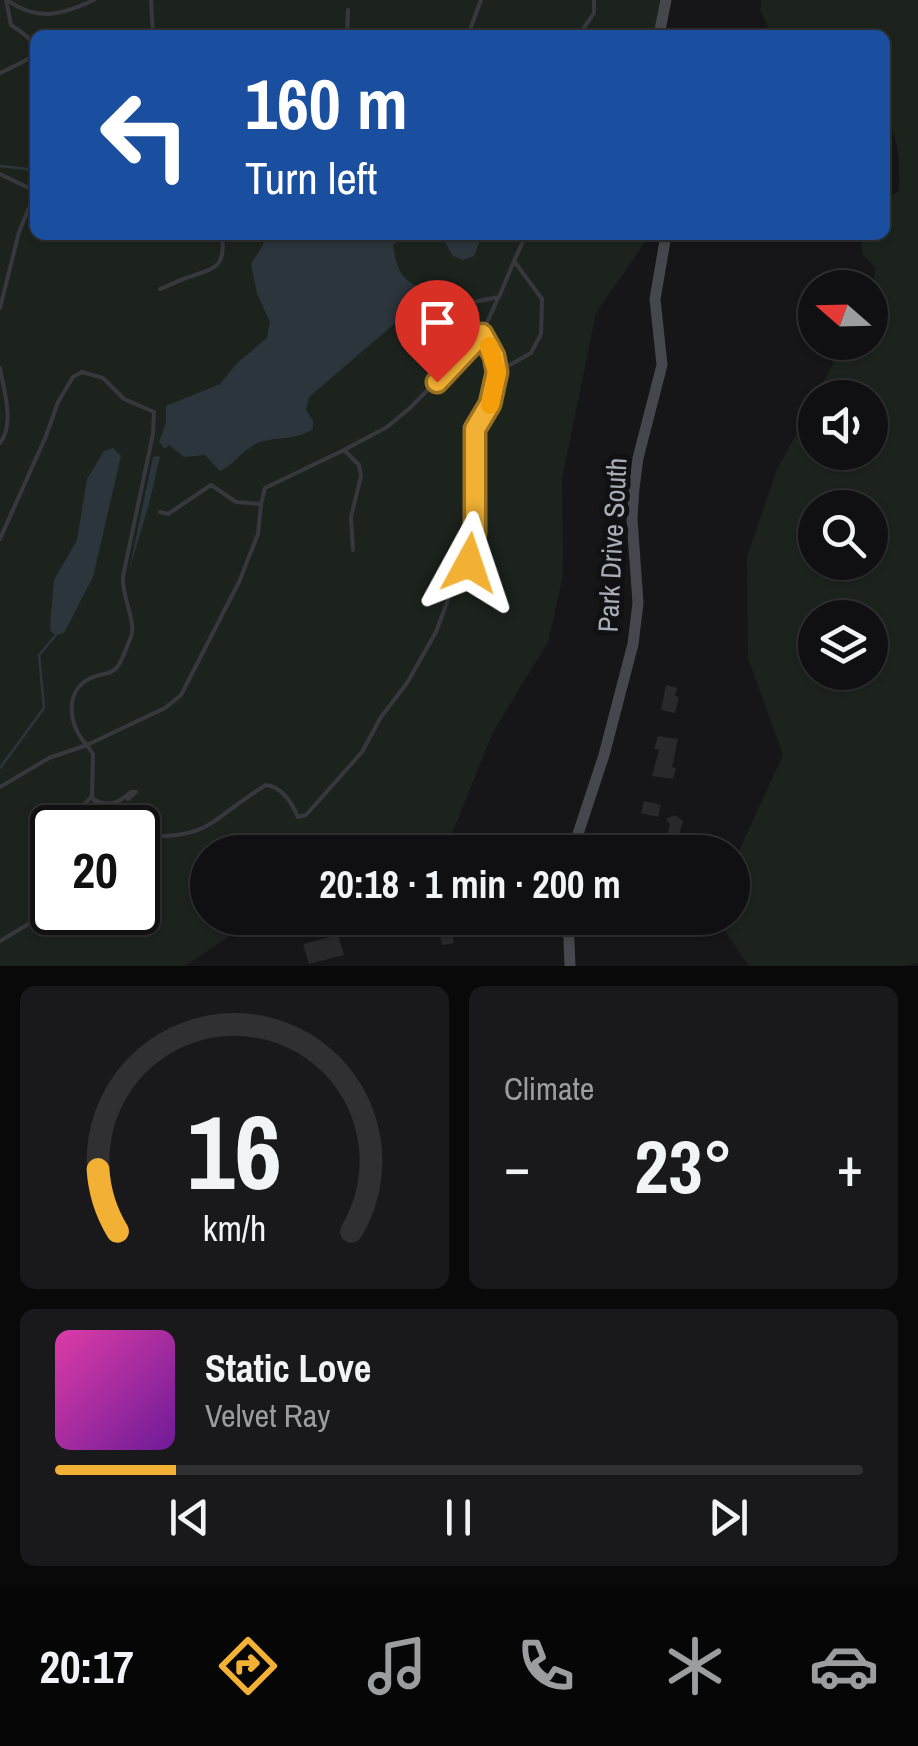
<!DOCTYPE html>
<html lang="en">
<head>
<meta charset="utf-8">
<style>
	:root { --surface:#101012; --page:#19191b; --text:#f1f3f6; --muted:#9c9d9f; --line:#303032; --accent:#f2b134 }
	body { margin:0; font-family:"Archivo Narrow",sans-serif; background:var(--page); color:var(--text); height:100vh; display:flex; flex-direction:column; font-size:38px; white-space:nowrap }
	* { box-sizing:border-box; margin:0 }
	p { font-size:32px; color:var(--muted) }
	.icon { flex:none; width:55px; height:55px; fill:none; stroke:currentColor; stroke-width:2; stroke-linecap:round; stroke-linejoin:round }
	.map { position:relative; height:966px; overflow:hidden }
	.drawer { display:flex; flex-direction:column; gap:20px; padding:20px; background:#09090a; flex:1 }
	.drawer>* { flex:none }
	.top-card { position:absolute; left:30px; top:30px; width:860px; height:210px; border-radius:15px; box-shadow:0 2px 8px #0004,0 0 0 2px var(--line); background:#1a4fa0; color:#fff; overflow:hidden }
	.needle { width:65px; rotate:290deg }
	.tools { position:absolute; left:798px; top:270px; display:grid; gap:20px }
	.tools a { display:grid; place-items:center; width:90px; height:90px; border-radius:50%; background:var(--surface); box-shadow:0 2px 8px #0004,0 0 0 2px var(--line); font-size:50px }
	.speed { position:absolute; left:30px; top:805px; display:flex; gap:20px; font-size:50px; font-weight:700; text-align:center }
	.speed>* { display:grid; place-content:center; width:130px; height:130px; border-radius:50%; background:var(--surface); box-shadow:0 2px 8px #0004,0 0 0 2px var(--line); line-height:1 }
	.speed .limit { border:5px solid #111; border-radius:15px; background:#fff; color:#111 }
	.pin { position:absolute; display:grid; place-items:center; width:85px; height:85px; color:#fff; margin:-102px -42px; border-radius:50% 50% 50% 0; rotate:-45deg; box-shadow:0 0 10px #0007 }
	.pin .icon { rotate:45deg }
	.me { position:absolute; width:110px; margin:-55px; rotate:5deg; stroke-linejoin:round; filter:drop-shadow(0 0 8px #0008) }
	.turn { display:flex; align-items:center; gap:35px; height:210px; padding:0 50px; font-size:45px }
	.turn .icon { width:130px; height:130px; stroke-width:2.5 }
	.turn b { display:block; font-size:70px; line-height:85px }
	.big { font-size:75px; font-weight:700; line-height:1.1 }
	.drawer .card { flex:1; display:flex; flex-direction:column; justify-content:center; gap:15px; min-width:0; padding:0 35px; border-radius:15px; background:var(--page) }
	.drawer .dial { align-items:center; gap:0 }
	.dial svg { height:260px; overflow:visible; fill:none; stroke:var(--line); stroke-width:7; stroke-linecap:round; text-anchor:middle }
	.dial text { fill:var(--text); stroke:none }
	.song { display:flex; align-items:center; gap:30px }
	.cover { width:120px; height:120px; border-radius:15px; background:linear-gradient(135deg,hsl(320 70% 55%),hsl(280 70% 35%)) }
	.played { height:10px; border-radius:5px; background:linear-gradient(90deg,var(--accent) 15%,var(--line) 15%) }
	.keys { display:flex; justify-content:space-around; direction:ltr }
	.heat { display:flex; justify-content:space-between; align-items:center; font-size:55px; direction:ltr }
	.drawer .tiles { flex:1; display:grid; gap:20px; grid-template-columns:1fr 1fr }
	.card:last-child { grid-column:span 2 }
	.trip { position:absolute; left:190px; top:835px; width:560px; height:100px; border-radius:50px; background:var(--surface); box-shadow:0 2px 8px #0004,0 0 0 2px var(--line); font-weight:700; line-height:100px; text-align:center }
	.menu { display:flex; height:160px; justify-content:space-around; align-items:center; background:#060607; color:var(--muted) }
	.menu .icon { width:70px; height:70px }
	.menu .selected { color:var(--accent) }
	.menu b { font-size:45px; color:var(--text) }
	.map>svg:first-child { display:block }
	.green { fill:#1c231d; fill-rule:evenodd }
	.water { fill:#2c353c }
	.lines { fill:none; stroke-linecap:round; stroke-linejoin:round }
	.stream { stroke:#2c353c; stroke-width:2.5 }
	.building { fill:#29292c }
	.lane { stroke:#37383d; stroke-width:4 }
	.secondary { stroke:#45474d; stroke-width:11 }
	.route-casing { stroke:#9d7322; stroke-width:25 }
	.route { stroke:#f2b134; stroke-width:18 }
	.slow { stroke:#f59e0b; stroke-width:18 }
	.labels { text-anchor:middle; stroke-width:10; stroke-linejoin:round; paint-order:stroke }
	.street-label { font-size:28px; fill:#a8adb8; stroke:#111113 }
</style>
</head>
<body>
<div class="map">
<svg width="918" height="966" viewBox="0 0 918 966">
	<rect width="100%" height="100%" fill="#161618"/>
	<path class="green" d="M0 0H662L655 35H35V235H650L596 313 562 479 563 576 548 642 493 732 448 844 415 852H208V918H268L248 923 185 966H0ZM52 828H138V912H52Z
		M762 0H918V963L904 966H749L716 918H732L733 864 783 755 748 658 747 557 776 472 844 343 870 342V295L876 268 862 254 861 235H885V201L899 190C899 167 901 139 885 121V35H772L760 10ZM815 398H870V452H815ZM815 508H870V562H815ZM815 618H870V672H815Z"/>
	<path class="water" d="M265 235H406L393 245C395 257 397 271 406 279 414 287 422 286 428 295L309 397 306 410 313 421V429C295 441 277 436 258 443 242 450 235 464 220 471L205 455 184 457 169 445 165 449 159 442 166 423V406L220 384 237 363 267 338 270 322 257 294 251 264 263 245Z
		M441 235H482L474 256 463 260 452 255Z
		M113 448 121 456 93 577 64 633 56 635 51 632 50 624 54 580 77 540 87 479 104 451Z
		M160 456 149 504 129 571 153 457Z"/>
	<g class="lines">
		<path class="stream" d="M0 166 27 169 35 178
			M0 768 44 708 39 655 56 635"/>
	</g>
	<path class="building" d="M666 685 677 688 675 696 679 697 675 713 661 710Z
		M658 736 678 739 672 767 676 768 673 779 652 776 659 750 654 749Z
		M644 801 661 805 658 817 641 813Z
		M675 815 683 821 680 831 673 852H662L670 824 666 819Z
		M400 918H449L454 943 442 945 437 921 403 929Z
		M338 935 344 955 309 964 303 944Z"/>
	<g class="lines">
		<path class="lane" d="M7 0C37 22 62 15 94 0
			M151 0 153 35
			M347 35 348 10
			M468 35 481 0
			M579 35 594 13V0
			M0 73C33 57 53 52 11 25L6 0
			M0 174 35 191
			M160 289C171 285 181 279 192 276 217 268 226 265 222 235
			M0 308 19 232 35 193
			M482 334 498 298
			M461 355C469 333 461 321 469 303L499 297 514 261
			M0 368C4 391 15 424 0 443
			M344 450 387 427 410 408 482 334 494 356 497 372
			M261 504 265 488 344 450 359 465 361 476 351 517 353 550
			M0 539 46 436 58 402 73 377 82 372 103 378 124 399 154 412 153 434 123 576C121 596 137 622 131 637 127 645 123 659 118 666 111 676 100 673 91 678 63 690 69 728 87 745L49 758 0 787
			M92 796 93 754 87 745 165 708 181 695 239 582 258 534 261 504 236 502 211 485 168 514 160 512
			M93 799C108 807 118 804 131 792H136L128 799
			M69 814 63 819 68 824 69 814 79 810 92 796 103 820 111 828
			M138 836C213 840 209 819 266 785 282 787 292 803 298 817L306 815 362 752 381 717 407 683 436 632 453 586 469 563 475 532V429L490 404 497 372 531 353 541 334 542 299 514 261 526 235
			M0 941 52 910"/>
		<path class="secondary" d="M659 35 666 0
			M572 852 604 755 633 644 638 603 632 519 634 488 638 458 662 365 655 299 666 235
			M568 918 570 966"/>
	</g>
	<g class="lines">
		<g class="route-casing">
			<path id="route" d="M437 382 482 334 494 356 497 372 490 404 475 429V532L469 563"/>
		</g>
		<use href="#route" class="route"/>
		<path class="slow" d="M489 346 497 372 490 405"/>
	</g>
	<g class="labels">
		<g class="street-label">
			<text transform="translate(612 545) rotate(-87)" y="10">Park Drive South</text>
		</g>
	</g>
</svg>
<div class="tools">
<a><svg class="needle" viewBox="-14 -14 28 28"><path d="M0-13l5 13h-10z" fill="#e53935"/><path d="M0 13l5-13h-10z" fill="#9c9d9f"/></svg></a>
<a><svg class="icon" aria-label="sound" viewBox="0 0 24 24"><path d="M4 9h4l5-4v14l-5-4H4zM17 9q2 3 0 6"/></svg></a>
<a><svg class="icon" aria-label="search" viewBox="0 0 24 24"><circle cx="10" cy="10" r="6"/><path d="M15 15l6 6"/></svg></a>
<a><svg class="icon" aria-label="layers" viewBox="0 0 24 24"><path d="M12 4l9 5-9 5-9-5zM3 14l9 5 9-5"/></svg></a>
</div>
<div class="speed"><div class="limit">20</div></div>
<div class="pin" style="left:437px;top:382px;background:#d93025"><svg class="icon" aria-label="arrive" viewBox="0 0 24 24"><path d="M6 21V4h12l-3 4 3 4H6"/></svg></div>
<svg class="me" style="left:469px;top:563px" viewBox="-20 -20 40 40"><path d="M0-17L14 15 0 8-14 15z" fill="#f2b134" stroke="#fff" stroke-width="4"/></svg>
<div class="trip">20:18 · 1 min · 200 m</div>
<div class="top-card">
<div class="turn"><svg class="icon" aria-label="left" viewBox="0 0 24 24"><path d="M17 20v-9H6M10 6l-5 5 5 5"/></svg><div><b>160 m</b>Turn left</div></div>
</div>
</div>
<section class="drawer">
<div class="tiles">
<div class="card dial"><svg viewBox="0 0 100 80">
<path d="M14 69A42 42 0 1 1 86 69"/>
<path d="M14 69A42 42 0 0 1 8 50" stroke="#f2b134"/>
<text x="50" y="56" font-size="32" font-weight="700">16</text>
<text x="50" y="72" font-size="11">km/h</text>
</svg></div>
<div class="card"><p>Climate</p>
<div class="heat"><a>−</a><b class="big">23°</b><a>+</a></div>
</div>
<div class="card">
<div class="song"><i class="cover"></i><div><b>Static Love</b><p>Velvet Ray</p></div></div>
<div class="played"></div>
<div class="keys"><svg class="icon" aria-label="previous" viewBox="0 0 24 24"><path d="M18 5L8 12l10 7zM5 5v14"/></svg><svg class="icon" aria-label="pause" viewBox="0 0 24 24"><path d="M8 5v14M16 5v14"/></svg><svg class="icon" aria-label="next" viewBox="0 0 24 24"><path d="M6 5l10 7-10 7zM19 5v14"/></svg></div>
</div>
</div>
</section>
<nav class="menu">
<b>20:17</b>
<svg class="icon selected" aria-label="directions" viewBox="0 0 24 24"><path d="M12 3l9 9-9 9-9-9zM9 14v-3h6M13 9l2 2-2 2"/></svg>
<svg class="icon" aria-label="music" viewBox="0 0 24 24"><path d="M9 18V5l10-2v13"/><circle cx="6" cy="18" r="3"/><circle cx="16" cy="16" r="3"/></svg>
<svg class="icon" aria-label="phone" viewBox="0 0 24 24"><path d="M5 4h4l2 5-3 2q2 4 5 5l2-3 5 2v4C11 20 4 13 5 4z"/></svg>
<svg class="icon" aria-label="climate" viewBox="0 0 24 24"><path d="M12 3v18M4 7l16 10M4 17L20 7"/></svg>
<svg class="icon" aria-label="car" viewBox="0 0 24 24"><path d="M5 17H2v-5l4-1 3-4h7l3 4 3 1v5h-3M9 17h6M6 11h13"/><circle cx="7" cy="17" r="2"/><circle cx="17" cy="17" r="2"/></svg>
</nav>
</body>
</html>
